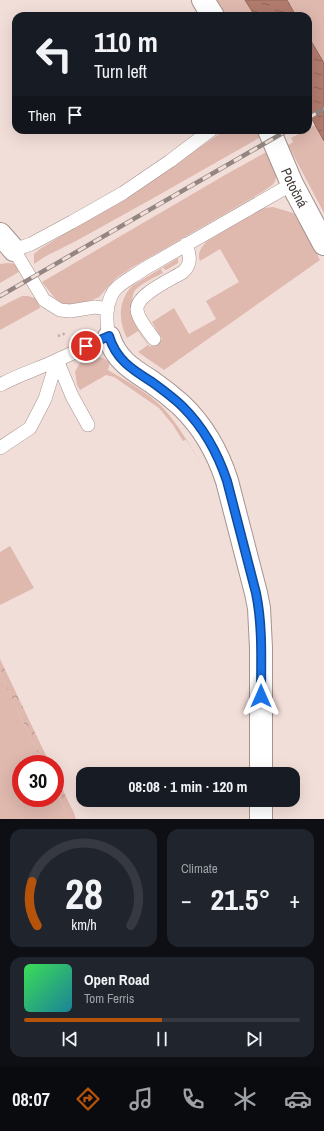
<!DOCTYPE html>
<html lang="en">
<head>
<meta charset="utf-8">
<style>
	:root { --surface:#171b24; --page:#20242c; --text:#f1f3f6; --muted:#9ea1a6; --line:#363941; --accent:#b45309 }
	body { margin:0; font-family:"Archivo Narrow",sans-serif; background:var(--page); color:var(--text); height:100vh; display:flex; flex-direction:column; font-size:15px; white-space:nowrap }
	* { box-sizing:border-box; margin:0 }
	p { font-size:13px; color:var(--muted) }
	.icon { flex:none; width:22px; height:22px; fill:none; stroke:currentColor; stroke-width:2; stroke-linecap:round; stroke-linejoin:round }
	.map { position:relative; height:819px; overflow:hidden }
	.side { display:flex; flex-direction:column; gap:10px; padding:10px; background:#0d0f14; flex:1 }
	.side>* { flex:none }
	.top-card { position:absolute; left:12px; top:12px; width:300px; height:122px; border-radius:12px; box-shadow:0 4px 16px #0002; background:#171b24; color:var(--text); overflow:hidden }
	.speed { position:absolute; left:12px; top:755px; display:flex; gap:8px; font-size:20px; font-weight:700; text-align:center }
	.speed>* { display:grid; place-content:center; width:52px; height:52px; border-radius:50%; background:var(--surface); box-shadow:0 4px 16px #0002; line-height:1 }
	.speed .limit { border:6px solid #d22; background:#fff; color:#111 }
	.pin { position:absolute; display:grid; place-items:center; width:34px; height:34px; color:#fff; margin:-17px; border:2px solid #fff; border-radius:50%; box-shadow:0 1px 4px #0007 }
	.me { position:absolute; width:44px; margin:-22px; rotate:0deg; stroke-linejoin:round; filter:drop-shadow(0 0 3px #0008) }
	.turn { display:flex; align-items:center; gap:14px; height:84px; padding:0 16px; font-size:18px }
	.turn .icon { width:52px; height:52px; stroke-width:2.5 }
	.turn b { display:block; font-size:28px; line-height:34px }
	.then { display:flex; align-items:center; height:38px; padding:0 16px; background:#0003; gap:8px; font-size:15px }
	.big { font-size:30px; font-weight:700; line-height:1.1 }
	.side .widget { flex:1; display:flex; flex-direction:column; justify-content:center; gap:6px; min-width:0; padding:0 14px; border-radius:12px; background:var(--page) }
	.side .dial { align-items:center; gap:0 }
	.dial svg { height:104px; overflow:visible; fill:none; stroke:var(--line); stroke-width:7; stroke-linecap:round; text-anchor:middle }
	.dial text { fill:var(--text); stroke:none }
	.song { display:flex; align-items:center; gap:12px }
	.cover { width:48px; height:48px; border-radius:6px; background:linear-gradient(135deg,hsl(130 70% 55%),hsl(190 70% 35%)) }
	.played { height:4px; border-radius:2px; background:linear-gradient(90deg,var(--accent) 50%,var(--line) 50%) }
	.keys { display:flex; justify-content:space-around; direction:ltr }
	.heat { display:flex; justify-content:space-between; align-items:center; font-size:22px; direction:ltr }
	.side .tiles { flex:1; display:grid; gap:10px; grid-template-columns:1fr 1fr }
	.widget:last-child { grid-column:span 2 }
	.trip { position:absolute; left:76px; top:767px; width:224px; height:40px; border-radius:12px; background:var(--surface); box-shadow:0 4px 16px #0002; font-weight:700; line-height:40px; text-align:center }
	.dock { display:flex; height:64px; justify-content:space-around; align-items:center; background:#090b0e; color:var(--muted) }
	.dock .icon { width:28px; height:28px }
	.dock .active { color:var(--accent) }
	.dock b { font-size:18px; color:var(--text) }
	.map>svg:first-child { display:block }
	.grass { fill:#dfb8ae }
	.park { fill:url(#park-crowns) }
	.water { fill:url(#water-ripples); stroke:#8f675d }
	.lines { fill:none; stroke-linecap:round; stroke-linejoin:round }
	.service-casing { stroke:#a4928d; stroke-width:14 }
	.minor-casing { stroke:#a4928d; stroke-width:24 }
	.path { stroke:#b7a7a3; stroke-width:2.5; stroke-dasharray:2 3; stroke-linecap:butt }
	.service { stroke:#fff; stroke-width:13 }
	.minor { stroke:#fff; stroke-width:22 }
	.rail-casing { stroke:#938682; stroke-width:4.5 }
	.rail { stroke:#f2ded9; stroke-width:3; stroke-dasharray:9; stroke-linecap:butt }
	.route-casing { stroke:#114b97; stroke-width:10 }
	.route { stroke:#1a73e8; stroke-width:7 }
	.labels { text-anchor:middle; stroke-width:3.5; stroke-linejoin:round; paint-order:stroke }
	.street-label { font-size:14px; fill:#413937; stroke:#f2ded9 }
</style>
</head>
<body>
<div class="map">
<svg width="324" height="819" viewBox="0 0 324 819">
	<defs>
		<pattern id="park-crowns" width="20" height="18" patternUnits="userSpaceOnUse"><rect width="20" height="18" fill="#dfb8ae"/><path d="M2 6a3 3 0 1 1 6 0M12 15a3 3 0 1 1 6 0" fill="none" stroke="#b6978e"/></pattern>
		<pattern id="water-ripples" width="26" height="14" patternUnits="userSpaceOnUse"><rect width="26" height="14" fill="#b17b6d"/><path d="M2 4q2-2 4 0t4 0M15 11q2-2 4 0t4 0" fill="none" stroke="#92665a"/></pattern>
	</defs>
	<rect width="100%" height="100%" fill="#f2ded9"/>
	<path class="grass" d="M214 0H245L255 16H224Z
		M287 0H324V63L308 36V16H296Z
		M315 125 324 141V213L288 145 293 142 291 138 306 130H308V129Z
		M225 130H264L266 134 150 200 76 241 46 256 34 264V254L40 249 149 182Z
		M268 151C271 159 280 174 274 183 272 186 267 188 264 191L131 268 116 278 99 297 92 300 68 306 61 303 54 297 42 282 225 175Z
		M273 207 293 213 302 222 319 249 316 252 320 260 164 370 138 352 148 345 138 331 127 338C118 321 118 301 132 286L178 258V263L166 270 163 268 161 269 163 273C155 277 138 285 134 292 132 296 132 301 132 305 130 322 141 333 150 347L162 339 152 322 174 308 189 334 216 319 206 301 239 282 220 249 200 261C197 254 201 248 206 242L256 211 265 208Z
		M8 263 18 264 22 270 0 283V264Z
		M22 296H28L38 299 40 308 0 330V307Z
		M93 356 103 358 110 362 108 370C130 383 155 396 170 416 181 430 190 446 199 460L202 465 186 440 183 441 173 425 159 408 114 377 106 375 80 390 77 385 75 372C80 362 82 359 93 356Z
		M10 546 34 588 0 605V552Z
		M0 673 43 764H21V798H55V788L70 819H0Z"/>
	<path class="park" d="M0 659 50 764H43L0 673Z
		M55 774 74 813 76 819H70L55 788Z"/>
	<path class="water" d="M245 0H287L296 16H255Z
		M308 36 324 63V141L308 112Z"/>
	<g class="lines">
		<g class="service-casing">
			<path id="service" d="M108 309 95 307 70 311 60 310 44 300 14 250 31 244 72 222 123 193 170 161 211 130
				M154 339C149 332 137 318 137 309 137 294 172 279 183 272 192 264 190 255 186 244
				M0 385C18 375 38 369 57 360
				M88 425 72 396 57 360 109 337C106 322 105 304 114 291 121 282 135 276 144 269L292 184
				M0 448 30 428 45 399 57 360"/>
		</g>
		<g class="minor-casing">
			<g id="minor">
				<path d="M203 0 213 16"/>
				<path id="s1" d="M269 130 292 184 324 244"/>
				<path d="M0 234 14 250"/>
				<path d="M109 337C116 360 133 370 152 382 162 389 172 397 181 405 203 426 218 453 227 481L256 593 259 608 261 648V774"/>
				<path d="M261 819V800"/>
			</g>
		</g>
		<path class="path" d="M58 336 67 333"/>
		<use href="#service" class="service"/>
		<use href="#minor" class="minor"/>
		<g class="rail-casing">
			<path id="rail" d="M308 118 324 109
				M0 296 288 130"/>
		</g>
		<use href="#rail" class="rail"/>
	</g>
	<g class="lines">
		<g class="route-casing">
			<path id="route" d="M86 346 109 336C116 360 133 370 152 382 163 390 174 398 183 407 204 428 218 454 227 481L256 593C263 627 261 662 261 696"/>
		</g>
		<use href="#route" class="route"/>
	</g>
	<g class="labels">
		<g class="street-label">
			<text dy="5" stroke="none"><textPath href="#s1" startOffset="63">Potočná</textPath></text>
		</g>
	</g>
</svg>
<div class="speed"><div class="limit">30</div></div>
<div class="pin" style="left:86px;top:346px;background:#d93025"><svg class="icon" aria-label="arrive" viewBox="0 0 24 24"><path d="M6 21V4h12l-3 4 3 4H6"/></svg></div>
<svg class="me" style="left:261px;top:696px" viewBox="-20 -20 40 40"><path d="M0-17L14 15 0 8-14 15z" fill="#1a73e8" stroke="#fff" stroke-width="4"/></svg>
<div class="trip">08:08 · 1 min · 120 m</div>
<div class="top-card">
<div class="turn"><svg class="icon" aria-label="left" viewBox="0 0 24 24"><path d="M17 20v-9H6M10 6l-5 5 5 5"/></svg><div><b>110 m</b>Turn left</div></div>
<div class="then">Then<svg class="icon" aria-label="arrive" viewBox="0 0 24 24"><path d="M6 21V4h12l-3 4 3 4H6"/></svg></div>
</div>
</div>
<section class="side">
<div class="tiles">
<div class="widget dial"><svg viewBox="0 0 100 80">
<path d="M14 69A42 42 0 1 1 86 69"/>
<path d="M14 69A42 42 0 0 1 10 35" stroke="#b45309"/>
<text x="50" y="56" font-size="32" font-weight="700">28</text>
<text x="50" y="72" font-size="11">km/h</text>
</svg></div>
<div class="widget"><p>Climate</p>
<div class="heat"><a>−</a><b class="big">21.5°</b><a>+</a></div>
</div>
<div class="widget">
<div class="song"><i class="cover"></i><div><b>Open Road</b><p>Tom Ferris</p></div></div>
<div class="played"></div>
<div class="keys"><svg class="icon" aria-label="previous" viewBox="0 0 24 24"><path d="M18 5L8 12l10 7zM5 5v14"/></svg><svg class="icon" aria-label="pause" viewBox="0 0 24 24"><path d="M8 5v14M16 5v14"/></svg><svg class="icon" aria-label="next" viewBox="0 0 24 24"><path d="M6 5l10 7-10 7zM19 5v14"/></svg></div>
</div>
</div>
</section>
<nav class="dock">
<b>08:07</b>
<svg class="icon active" aria-label="directions" viewBox="0 0 24 24"><path d="M12 3l9 9-9 9-9-9zM9 14v-3h6M13 9l2 2-2 2"/></svg>
<svg class="icon" aria-label="music" viewBox="0 0 24 24"><path d="M9 18V5l10-2v13"/><circle cx="6" cy="18" r="3"/><circle cx="16" cy="16" r="3"/></svg>
<svg class="icon" aria-label="phone" viewBox="0 0 24 24"><path d="M5 4h4l2 5-3 2q2 4 5 5l2-3 5 2v4C11 20 4 13 5 4z"/></svg>
<svg class="icon" aria-label="climate" viewBox="0 0 24 24"><path d="M12 3v18M4 7l16 10M4 17L20 7"/></svg>
<svg class="icon" aria-label="car" viewBox="0 0 24 24"><path d="M5 17H2v-5l4-1 3-4h7l3 4 3 1v5h-3M9 17h6M6 11h13"/><circle cx="7" cy="17" r="2"/><circle cx="17" cy="17" r="2"/></svg>
</nav>
</body>
</html>
